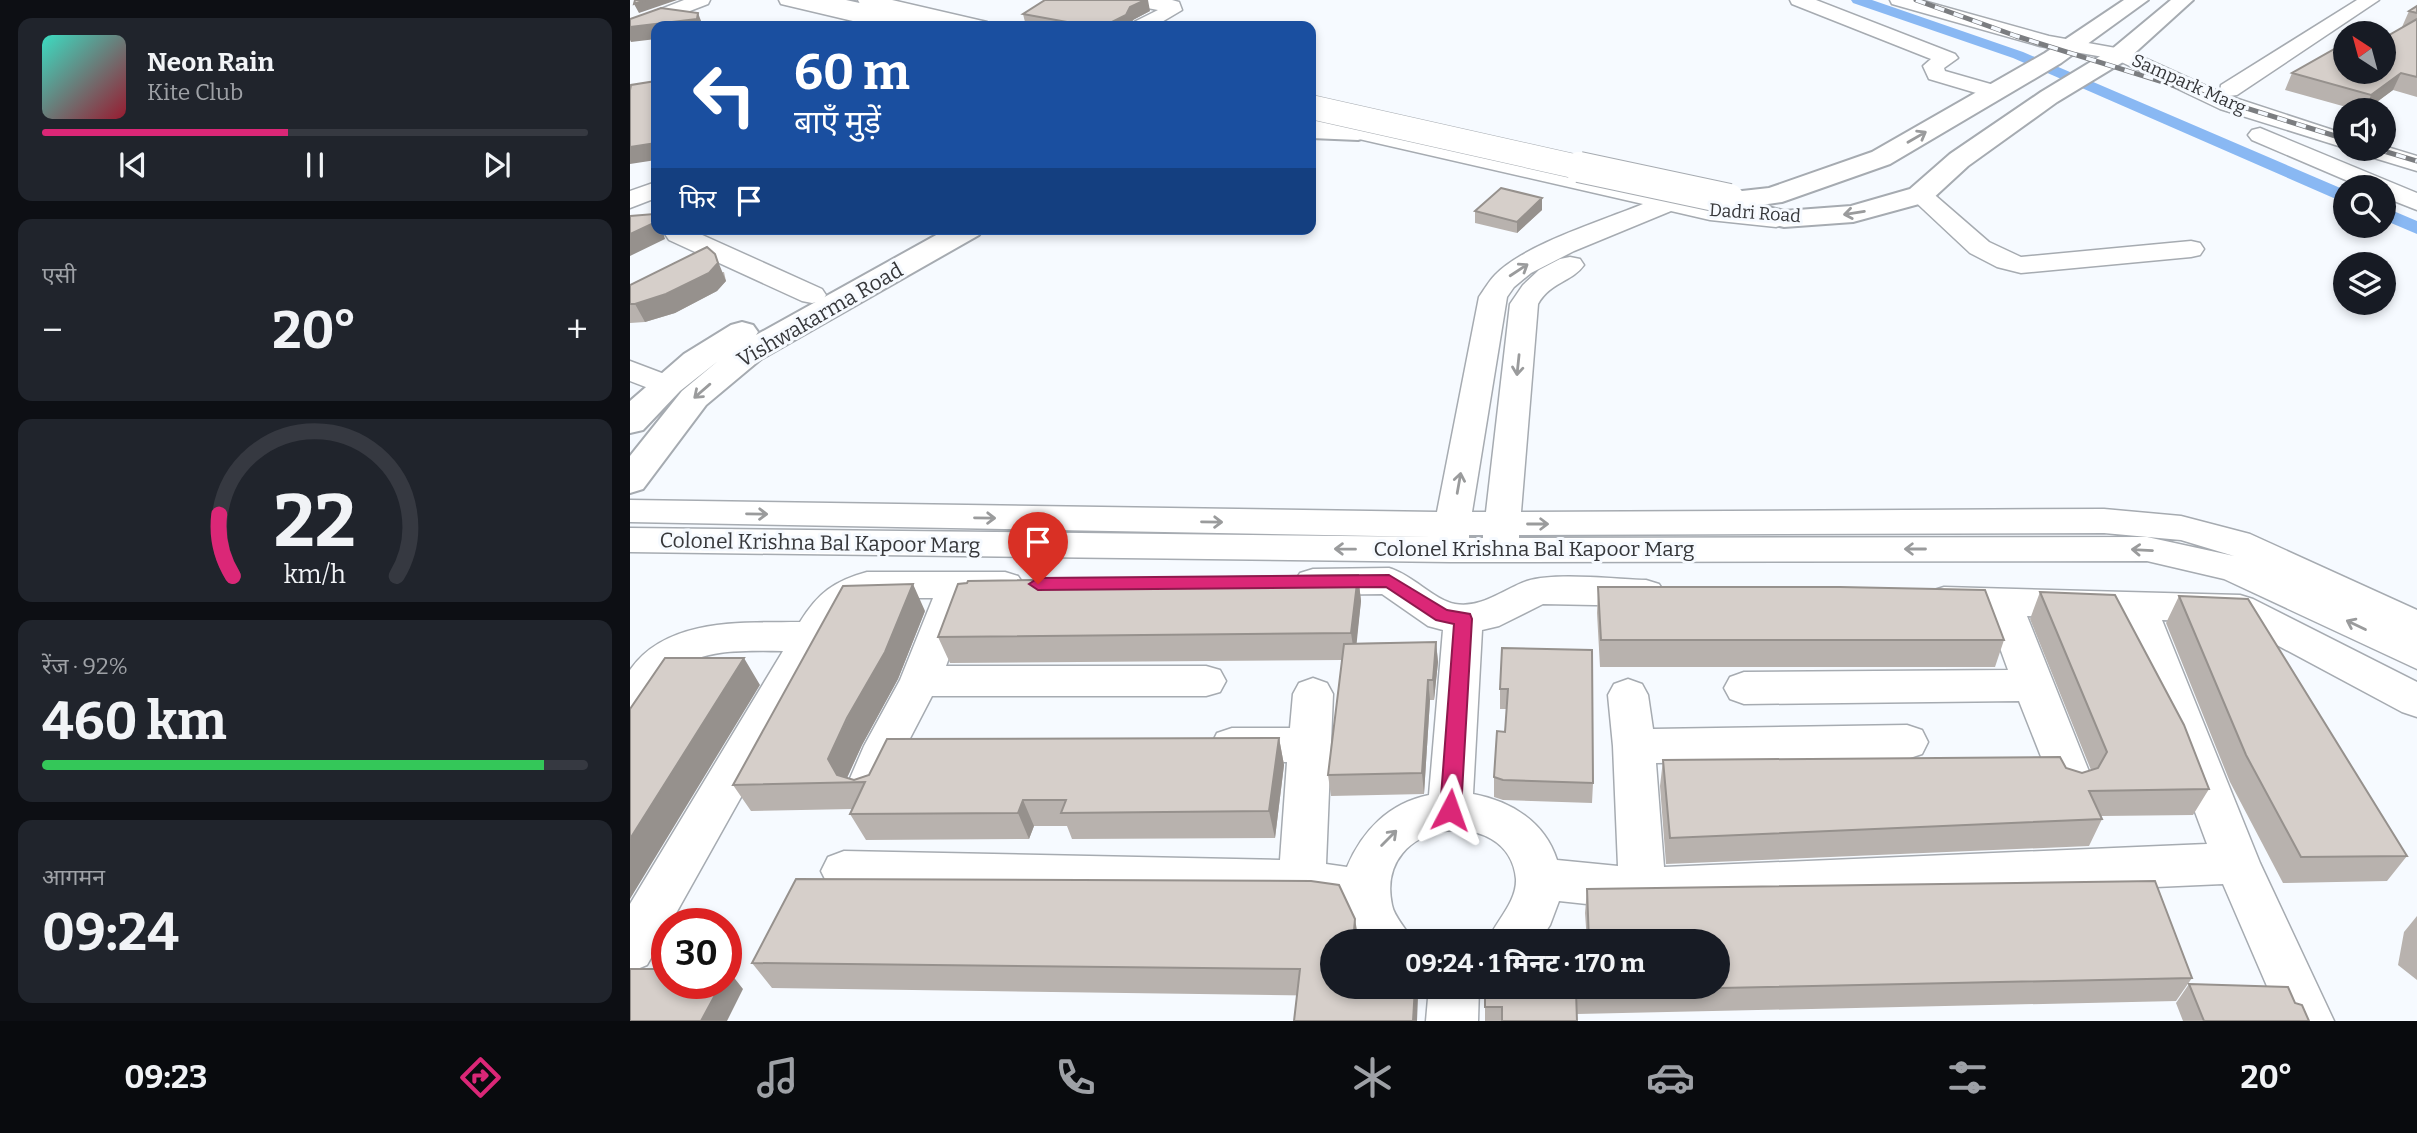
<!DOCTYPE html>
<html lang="hi">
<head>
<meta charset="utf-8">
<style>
	:root { --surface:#171b24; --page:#20242c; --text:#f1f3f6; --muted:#9ea1a6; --line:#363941; --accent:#db2777 }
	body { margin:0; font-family:Bitter,"Noto Sans Devanagari",serif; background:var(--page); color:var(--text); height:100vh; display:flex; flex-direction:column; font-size:26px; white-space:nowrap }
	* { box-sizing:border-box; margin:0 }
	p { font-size:23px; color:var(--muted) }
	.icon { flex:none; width:38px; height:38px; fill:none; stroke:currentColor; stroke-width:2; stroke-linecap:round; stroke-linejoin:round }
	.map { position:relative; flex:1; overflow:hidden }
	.drawer { display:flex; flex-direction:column; gap:18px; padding:18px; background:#0d0f14; width:630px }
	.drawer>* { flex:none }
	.guide { position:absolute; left:21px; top:21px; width:665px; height:214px; border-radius:14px; box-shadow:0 4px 10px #0003; background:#1a4fa0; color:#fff; overflow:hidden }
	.needle { width:46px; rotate:324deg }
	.tools { position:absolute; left:1703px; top:21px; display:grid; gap:14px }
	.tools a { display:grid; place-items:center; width:63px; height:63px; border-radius:50%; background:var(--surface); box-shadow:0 4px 10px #0003; font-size:35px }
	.speed { position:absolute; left:21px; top:908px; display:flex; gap:14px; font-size:35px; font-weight:700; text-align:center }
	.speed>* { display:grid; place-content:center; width:91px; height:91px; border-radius:50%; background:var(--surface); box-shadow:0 4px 10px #0003; line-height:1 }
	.speed .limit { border:10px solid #d22; background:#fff; color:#111 }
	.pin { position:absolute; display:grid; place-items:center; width:60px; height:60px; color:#fff; margin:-72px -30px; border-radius:50% 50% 50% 0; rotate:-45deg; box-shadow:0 0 7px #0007 }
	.pin .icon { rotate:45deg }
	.me { position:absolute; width:77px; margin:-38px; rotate:4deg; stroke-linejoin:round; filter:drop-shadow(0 0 5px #0008) }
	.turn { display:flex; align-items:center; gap:24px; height:147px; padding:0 28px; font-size:32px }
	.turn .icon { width:91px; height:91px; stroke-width:2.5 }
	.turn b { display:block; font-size:49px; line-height:60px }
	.then { display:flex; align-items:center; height:66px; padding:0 28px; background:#0003; gap:14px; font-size:26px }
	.big { font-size:52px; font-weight:700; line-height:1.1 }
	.drawer .card { flex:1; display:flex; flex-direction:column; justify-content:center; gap:10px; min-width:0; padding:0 24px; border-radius:14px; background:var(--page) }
	.drawer .dial { align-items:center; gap:0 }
	.dial svg { height:182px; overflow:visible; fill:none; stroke:var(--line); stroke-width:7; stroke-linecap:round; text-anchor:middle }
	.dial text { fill:var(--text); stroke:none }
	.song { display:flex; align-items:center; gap:21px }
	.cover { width:84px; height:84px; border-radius:10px; background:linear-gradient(135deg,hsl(170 70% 55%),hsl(350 70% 35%)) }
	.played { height:7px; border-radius:4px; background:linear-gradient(90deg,var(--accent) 45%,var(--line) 45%) }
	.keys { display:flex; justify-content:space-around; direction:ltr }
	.heat { display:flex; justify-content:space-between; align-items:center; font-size:38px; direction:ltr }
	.charge { height:10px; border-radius:5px; background:linear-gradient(90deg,#34c759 92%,var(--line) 0) }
	.trip { position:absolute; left:690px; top:929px; width:410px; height:70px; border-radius:35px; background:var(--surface); box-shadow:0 4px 10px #0003; font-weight:700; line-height:70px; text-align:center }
	.menu { display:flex; height:112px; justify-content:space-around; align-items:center; background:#090b0e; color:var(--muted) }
	.menu .icon { width:49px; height:49px }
	.menu .on { color:var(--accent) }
	.menu b { font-size:32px; color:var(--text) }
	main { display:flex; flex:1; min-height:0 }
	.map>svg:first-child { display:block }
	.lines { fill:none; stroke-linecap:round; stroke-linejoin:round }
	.canal { fill:#89b8f3; fill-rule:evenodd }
	.minor-casing { stroke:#a6abb1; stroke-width:3 }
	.major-casing { stroke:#a6abb1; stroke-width:4 }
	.minor { fill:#fff; fill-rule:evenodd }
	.major { fill:#fff; fill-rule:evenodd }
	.rail-casing { stroke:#7b7d80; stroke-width:5 }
	.rail { stroke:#f6faff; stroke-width:3.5; stroke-dasharray:10; stroke-linecap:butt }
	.major-bridge-far1-casing { stroke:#a6abb1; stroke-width:25; stroke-linecap:butt }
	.major-bridge-casing { stroke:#a6abb1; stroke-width:32; stroke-linecap:butt }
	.major-bridge-far1 { stroke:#fff; stroke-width:24 }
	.major-bridge { stroke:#fff; stroke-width:30 }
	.wall { fill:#b8b2ae }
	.shaded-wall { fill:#96918d }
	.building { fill:#d6cfca; stroke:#96918d; stroke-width:2 }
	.oneway { stroke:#9a9b9c }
	.route { fill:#db2777; stroke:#8e194d; stroke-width:2 }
	.labels { text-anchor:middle; stroke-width:6; stroke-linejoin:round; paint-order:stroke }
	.far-street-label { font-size:18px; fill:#36373a; stroke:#f6faff }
	.street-label { font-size:21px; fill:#36373a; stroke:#f6faff }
</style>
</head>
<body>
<main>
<section class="drawer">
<div class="card">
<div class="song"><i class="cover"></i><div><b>Neon Rain</b><p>Kite Club</p></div></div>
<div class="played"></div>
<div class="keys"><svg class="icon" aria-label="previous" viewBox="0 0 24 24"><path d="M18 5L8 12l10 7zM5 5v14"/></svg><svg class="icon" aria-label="pause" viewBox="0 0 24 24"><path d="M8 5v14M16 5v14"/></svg><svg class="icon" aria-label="next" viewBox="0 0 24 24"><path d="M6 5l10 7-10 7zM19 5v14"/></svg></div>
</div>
<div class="card"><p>एसी</p>
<div class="heat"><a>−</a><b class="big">20°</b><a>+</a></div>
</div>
<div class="card dial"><svg viewBox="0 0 100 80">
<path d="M14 69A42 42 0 1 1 86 69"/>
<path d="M14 69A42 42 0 0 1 8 42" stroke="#db2777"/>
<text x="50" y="56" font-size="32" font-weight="700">22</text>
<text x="50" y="72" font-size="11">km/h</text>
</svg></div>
<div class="card"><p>रेंज · 92%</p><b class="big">460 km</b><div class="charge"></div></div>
<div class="card"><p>आगमन</p><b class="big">09:24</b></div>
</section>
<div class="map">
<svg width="1787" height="1021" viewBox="0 0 1787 1021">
	<rect width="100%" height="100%" fill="#f6faff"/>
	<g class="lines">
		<path class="canal" d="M1221 0H1242L1393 52 1715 190V203L1383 58 1223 3Z
			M1754 207 1787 221V234L1754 220Z"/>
		<g class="minor-casing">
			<path id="minor" d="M54 0H80L78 4 0 34V21Z
				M149 0H182L270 21 273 25 244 26 151 4Z
				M228 0H262L357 22 360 26H326L230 4Z
				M494 0H542L549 2 552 10 525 26H501L504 22 528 10 496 4Z
				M1160 0H1186L1325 54 1328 58 1314 68 1315 71 1371 87 1374 92 1371 97 1363 98 1299 79 1293 66 1301 59 1162 4Z
				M1260 0H1290L1419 36 1497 50 1590 92 1591 85 1727 0H1749L1607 95 1599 96 1715 134V148L1590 109 1485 59 1410 46 1262 4Z
				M681 114 1033 194C1043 183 1048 175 1064 179L1067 184 1056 199 1080 204 1146 211 1155 214 1159 219 1155 224 1146 227 1080 220 1041 211 944 251 901 273 884 287 877 297 842 512H856L880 304 893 285 909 270 930 259 940 257 950 259 954 265C942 282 920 282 908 304L891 512 1474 509 1551 516 1620 534 1787 610V669L1594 579 1517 561 821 562 0 552V528L803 537 0 522V500L807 512 849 297C854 290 859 281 865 275 895 244 972 221 1013 204L681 128ZM1474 533 1551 540 1604 556 1517 537 889 538V535ZM839 535H853V538H839Z
				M1630 128 1787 193V210L1754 197V187H1732L1622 140 1618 135 1622 130Z
				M1754 146 1787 156V171L1731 154 1727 149H1754Z
				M26 182V198L0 208V191Z
				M1290 188 1299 190 1359 242 1391 257 1561 241 1570 243 1574 249 1570 255 1561 257 1391 273 1367 267 1340 253 1278 195 1281 190Z
				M38 229H59L192 289 196 295 192 301 182 303 172 301 39 240 35 234Z
				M0 361 45 378 49 385 45 392 34 394 0 381Z
				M759 568C783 575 804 600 825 604 851 609 874 589 897 581 924 572 985 579 1016 580L1029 584 1035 593 1029 602 1016 606 913 604 869 626 852 630 843 794C881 801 915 822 927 860L988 866 983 746 978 695 984 684 998 679 1012 684 1018 695 1023 729 1277 725 1292 730 1298 742 1292 754 1277 759 1026 763 1034 867 1577 844 1493 619 1397 616 1462 779 1455 792 1440 797 1425 792 1389 701 1114 704 1100 699 1094 688 1100 677 1114 672 1378 670 1358 615 1314 613 1301 609 1295 600 1301 591 1314 587 1610 595 1623 599 1787 682V717L1772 712 1604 622 1532 620 1630 863 1704 1021H1652L1593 884 1012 910 929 901 920 925 909 942H857C866 921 887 902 886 879 880 804 743 817 762 905 764 917 777 929 783 942H729L715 908 672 902 214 891 198 885 191 871 198 857 214 851 650 860 657 762H602L587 757 581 745 587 733 602 728H660L663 694 669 683 683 678 697 683 703 694 696 864 717 867C732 831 759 803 799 795L813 630 798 626 752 594 683 595 670 591 664 582 670 573 683 569Z
				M237 572H375L388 576 394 585 388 594 375 598H341L316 666H576L590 670 596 681 590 692 576 696H302L276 746 255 796 240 801 225 796 218 783 234 746 270 680 303 598H236L209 622 40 924H37V930L17 965 0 972V904L153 651C116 651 65 647 39 677 24 696 24 712 0 720V670C37 617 113 623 170 622 188 593 204 581 237 572Z
				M799 987H849L848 1021H796Z"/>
		</g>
		<g class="major-casing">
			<path id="major" d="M179 0H216L311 21 314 26H276L182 4Z
				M1494 0H1518L1431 63 1260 164 1152 202 1131 205 1154 211 1221 206 1280 189 1320 154 1411 92 1482 49 1541 0H1563L1498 59 1427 102 1338 166 1300 201 1223 222 1154 227 1089 212 1085 206 1094 193 1139 188 1242 152 1415 53Z
				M681 122 737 127 741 132 737 137 728 140 681 138Z
				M317 229H353L349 235 131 359 76 405 13 489 0 493V456L52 391 88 361 50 391 13 430 0 433V401L54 354 101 325 112 322 123 325 128 332 126 335Z"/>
		</g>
		<use href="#minor" class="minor"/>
		<use href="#major" class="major"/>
		<g class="rail-casing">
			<path id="rail" d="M1286 0 1386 36 1715 139
				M1747 149 1787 161"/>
		</g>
		<use href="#rail" class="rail"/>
		<g class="major-bridge-far1-casing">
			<path id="major-bridge-far1" d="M681 107 957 169"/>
		</g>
		<g class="major-bridge-casing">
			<path id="major-bridge" d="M949 167 1099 199"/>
		</g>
		<use href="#major-bridge-far1" class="major-bridge-far1"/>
		<use href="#major-bridge" class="major-bridge"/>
	</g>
	<path class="wall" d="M1787 6V97L1763 90 1736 110H1727L1655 90 1662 73 1715 72 1773 27H1772L1779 11Z
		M520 11 503 20 500 26H396L393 14Z
		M912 198V210L887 233 845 223V211Z
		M94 272 96 281 87 291 45 313 15 322 0 323V285Z
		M728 575 731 601 726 643 806 642 808 662 804 700H800L794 794 701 796 698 775 712 660 320 663 308 637Z
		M968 587 1374 640 1365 667H970L967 613Z
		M1410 592 1579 789 1563 815 1471 816 1472 819 1459 846 1036 864 1030 786 1033 760 1436 768 1452 773 1461 770 1400 619Z
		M1549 596 1777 856 1757 881 1653 883 1600 782 1536 623Z
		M295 611 268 679 232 745 217 778 224 780 649 738 654 765 645 838 442 839 437 826H404L399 839 236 840 220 814 223 809 121 811 103 785Z
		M872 648 963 783 962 803 873 800 864 797V777L875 732 877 709H870V689Z
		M681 881 702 987H787L788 997 142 988 122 963Z
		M957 889 1562 978 1546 1001 947 1014V1021H855V1007L1087 942H957L955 913Z
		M1787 916V980L1768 965 1774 932Z
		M1559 984 1665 1003 1679 1021H1553L1546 1003Z"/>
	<path class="shaded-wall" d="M15 0H47L9 13 4 4Z
		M515 0H518L520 11 503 20 500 26H474L500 7Z
		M68 13 73 26H26V39L1 42 0 40V27Z
		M1771 73 1763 90 1736 110H1735L1741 95Z
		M26 143V160L0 164V147Z
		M912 198V210L887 233V222Z
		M26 222V229H32L35 239 0 256V234Z
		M85 254 96 281 87 291 45 313 15 322 5 304Z
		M728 575 731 601 725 659 721 633Z
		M283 584 295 611 268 679 232 745 215 782 211 783 198 759Z
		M806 642 808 662 804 700 803 680Z
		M114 658 130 685 0 899V839Z
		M798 680 800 700 794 794 792 773Z
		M649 738 654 765 645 838 639 811Z
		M393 800 404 826 399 839 388 813Z
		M725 919 729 942H723Z
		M98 970 113 989 97 1021H71L91 984H96V973Z
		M785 987H787L788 997 787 1021H783Z"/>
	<path class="building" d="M5 0H15L4 4Z
		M415 0H515L500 7 496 15 474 26H459L393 14Z
		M1787 6V13L1779 11Z
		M31 8 68 13 67 19 0 27V19Z
		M1787 19V77L1771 73 1741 95 1662 73 1715 43V72H1754V38Z
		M126 23V26H101Z
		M26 81V143L0 147V90L1 85Z
		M871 188 912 198 887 222 845 211Z
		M24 214 26 222 0 234V216Z
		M77 247 85 254 88 263 79 273 36 294 5 304H0V285Z
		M728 575 721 633 308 637 328 584 337 583 338 581Z
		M283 584 255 652 217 718 198 759 207 775 224 780 239 775 257 739 649 738 639 811 431 813 436 800H393L388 813 220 814 235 782 103 785 213 586Z
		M968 587H1210L1355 590 1374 640H971Z
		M1410 592 1485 595 1554 725 1579 789 1459 791 1472 819 1040 838 1033 760 1430 757 1436 768 1452 773 1468 768 1477 752Z
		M1549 596 1618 599 1777 856 1671 857 1616 755Z
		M806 642 803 680H798L792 773 698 775 714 644Z
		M872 648 962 650 963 783 873 780 864 777 867 731 875 732 878 689H870Z
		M35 658H114L0 839V709Z
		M166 879 681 881 709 885 725 919 723 942H702V987H785L783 1021H664L670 969 122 963Z
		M1525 881 1562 978 946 991 947 1021H872V1007H855V987H1087V942H959L957 889Z
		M0 969H37V984H91L71 1021H0Z
		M1559 984 1658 987 1665 1003 1672 1005 1679 1021H1574Z"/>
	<defs><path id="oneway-shaft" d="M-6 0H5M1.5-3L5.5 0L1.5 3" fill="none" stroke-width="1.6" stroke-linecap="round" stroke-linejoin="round" transform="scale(1.75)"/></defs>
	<g class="oneway">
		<use href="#oneway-shaft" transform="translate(1287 137) rotate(-30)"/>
		<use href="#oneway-shaft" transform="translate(1224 213) rotate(171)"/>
		<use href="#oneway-shaft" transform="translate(889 270) rotate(-33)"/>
		<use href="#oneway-shaft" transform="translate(888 365) rotate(96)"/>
		<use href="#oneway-shaft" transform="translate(72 391) rotate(139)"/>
		<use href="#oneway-shaft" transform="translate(829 483) rotate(-80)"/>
		<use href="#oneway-shaft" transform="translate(127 514) rotate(1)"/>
		<use href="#oneway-shaft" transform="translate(355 518) rotate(1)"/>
		<use href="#oneway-shaft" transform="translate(582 522) rotate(1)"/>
		<use href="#oneway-shaft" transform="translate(908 524)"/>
		<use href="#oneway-shaft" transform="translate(715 549) rotate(-179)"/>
		<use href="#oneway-shaft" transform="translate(1285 549) rotate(-180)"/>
		<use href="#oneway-shaft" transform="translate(1512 550) rotate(-177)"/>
		<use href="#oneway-shaft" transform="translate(1726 625) rotate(-154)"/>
		<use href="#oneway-shaft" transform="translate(759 838) rotate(-45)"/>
	</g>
	<path class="route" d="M759 575 817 610 840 614 842 619 831 810 828 816 820 819 813 816 810 810 824 624 806 620 756 587 408 590 399 584 408 578Z"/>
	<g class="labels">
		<g class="far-street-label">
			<text transform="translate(1559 84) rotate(24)" y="6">Sampark Marg</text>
			<text transform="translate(1125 213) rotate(4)" y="6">Dadri Road</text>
		</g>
		<g class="street-label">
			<text transform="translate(190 315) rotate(-30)" y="7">Vishwakarma Road</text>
			<text transform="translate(190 543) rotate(1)" y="7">Colonel Krishna Bal Kapoor Marg</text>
			<text x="904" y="556">Colonel Krishna Bal Kapoor Marg</text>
		</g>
	</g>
</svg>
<div class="tools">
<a><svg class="needle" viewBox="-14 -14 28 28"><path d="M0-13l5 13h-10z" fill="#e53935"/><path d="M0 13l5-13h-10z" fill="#9ea1a6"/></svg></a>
<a><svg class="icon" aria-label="sound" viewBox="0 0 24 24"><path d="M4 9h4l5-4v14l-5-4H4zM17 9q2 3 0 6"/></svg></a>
<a><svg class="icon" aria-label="search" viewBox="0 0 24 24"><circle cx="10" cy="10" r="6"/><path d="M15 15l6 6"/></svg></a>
<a><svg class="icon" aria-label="layers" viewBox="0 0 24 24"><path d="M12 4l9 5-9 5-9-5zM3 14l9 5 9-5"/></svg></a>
</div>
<div class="speed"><div class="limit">30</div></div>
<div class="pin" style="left:408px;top:584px;background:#d93025"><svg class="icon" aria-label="arrive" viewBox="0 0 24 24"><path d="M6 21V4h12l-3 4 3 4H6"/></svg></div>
<svg class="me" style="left:820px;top:810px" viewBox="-20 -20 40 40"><path d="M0-17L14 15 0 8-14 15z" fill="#db2777" stroke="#fff" stroke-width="4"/></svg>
<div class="trip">09:24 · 1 मिनट · 170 m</div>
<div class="guide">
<div class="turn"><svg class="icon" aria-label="left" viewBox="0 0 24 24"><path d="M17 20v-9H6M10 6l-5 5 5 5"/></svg><div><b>60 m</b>बाएँ मुड़ें</div></div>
<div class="then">फिर<svg class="icon" aria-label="arrive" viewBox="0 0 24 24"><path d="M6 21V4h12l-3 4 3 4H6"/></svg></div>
</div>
</div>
</main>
<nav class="menu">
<b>09:23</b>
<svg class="icon on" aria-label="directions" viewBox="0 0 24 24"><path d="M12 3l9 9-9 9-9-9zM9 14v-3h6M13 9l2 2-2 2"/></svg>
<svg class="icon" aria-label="music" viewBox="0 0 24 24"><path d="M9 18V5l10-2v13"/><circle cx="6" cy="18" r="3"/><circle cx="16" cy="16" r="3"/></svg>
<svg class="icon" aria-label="phone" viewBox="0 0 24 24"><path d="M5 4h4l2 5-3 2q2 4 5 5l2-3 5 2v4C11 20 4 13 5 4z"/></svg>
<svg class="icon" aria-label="climate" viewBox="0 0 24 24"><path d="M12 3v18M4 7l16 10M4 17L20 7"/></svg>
<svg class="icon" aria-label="car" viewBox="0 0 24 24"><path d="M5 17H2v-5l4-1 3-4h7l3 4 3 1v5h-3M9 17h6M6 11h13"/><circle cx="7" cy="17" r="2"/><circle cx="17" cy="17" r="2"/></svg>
<svg class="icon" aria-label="filters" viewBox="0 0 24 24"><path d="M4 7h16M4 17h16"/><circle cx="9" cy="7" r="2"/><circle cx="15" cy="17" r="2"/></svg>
<b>20°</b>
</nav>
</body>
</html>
